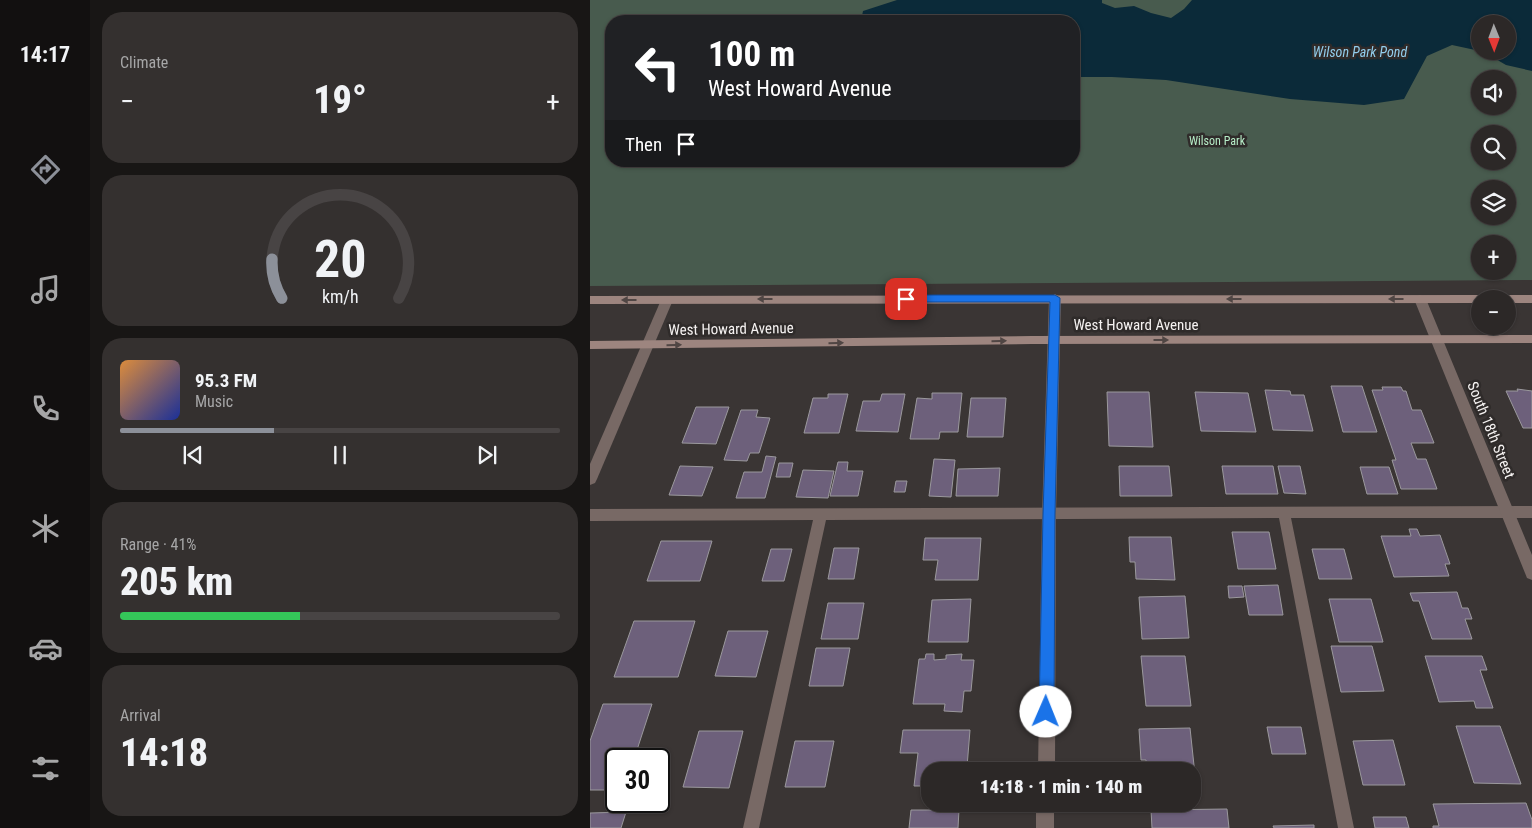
<!DOCTYPE html>
<html lang="en">
<head>
<meta charset="utf-8">
<style>
	:root { --surface:#2c2827; --page:#34302f; --text:#f1f3f6; --muted:#a6a6a7; --line:#484444; --accent:#8c9099 }
	body { margin:0; font-family:"Roboto Condensed",sans-serif; background:var(--page); color:var(--text); height:100vh; display:flex; flex-direction:column; font-size:19px; white-space:nowrap }
	* { box-sizing:border-box; margin:0 }
	p { font-size:16px; color:var(--muted) }
	.icon { flex:none; width:28px; height:28px; fill:none; stroke:currentColor; stroke-width:2; stroke-linecap:round; stroke-linejoin:round }
	.map { position:relative; flex:1; overflow:hidden }
	.drawer { display:flex; flex-direction:column; gap:12px; padding:12px; background:#181615; width:500px }
	.drawer>* { flex:none }
	.banner { position:absolute; left:15px; top:15px; width:475px; height:152px; border-radius:20px; box-shadow:0 1px 4px #0004,0 0 0 1px var(--line); background:#202124; color:#fff; overflow:hidden }
	.needle { width:32px; rotate:179deg }
	.tools { position:absolute; left:881px; top:15px; display:grid; gap:10px }
	.tools a { display:grid; place-items:center; width:45px; height:45px; border-radius:50%; background:var(--surface); box-shadow:0 1px 4px #0004,0 0 0 1px var(--line); font-size:25px }
	.speed { position:absolute; left:15px; top:748px; display:flex; gap:10px; font-size:25px; font-weight:700; text-align:center }
	.speed>* { display:grid; place-content:center; width:65px; height:65px; border-radius:50%; background:var(--surface); box-shadow:0 1px 4px #0004,0 0 0 1px var(--line); line-height:1 }
	.speed .limit { border:2px solid #111; border-radius:8px; background:#fff; color:#111 }
	.pin { position:absolute; display:grid; place-items:center; width:42px; height:42px; color:#fff; margin:-21px; border-radius:10px; box-shadow:0 2px 8px #0006 }
	.me { position:absolute; width:55px; margin:-28px; rotate:1deg; stroke-linejoin:round; filter:drop-shadow(0 0 4px #0008) }
	.turn { display:flex; align-items:center; gap:18px; height:105px; padding:0 20px; font-size:22px }
	.turn .icon { width:65px; height:65px; stroke-width:2.5 }
	.turn b { display:block; font-size:35px; line-height:42px }
	.then { display:flex; align-items:center; height:48px; padding:0 20px; background:#0003; gap:10px; font-size:19px }
	.big { font-size:38px; font-weight:800; line-height:1.1 }
	.drawer .tile { flex:1; display:flex; flex-direction:column; justify-content:center; gap:8px; min-width:0; padding:0 18px; border-radius:20px; background:var(--page) }
	.drawer .dial { align-items:center; gap:0 }
	.dial svg { height:130px; overflow:visible; fill:none; stroke:var(--line); stroke-width:7; stroke-linecap:round; text-anchor:middle }
	.dial text { fill:var(--text); stroke:none }
	.song { display:flex; align-items:center; gap:15px }
	.cover { width:60px; height:60px; border-radius:8px; background:linear-gradient(135deg,hsl(30 70% 55%),hsl(230 70% 35%)) }
	.played { height:5px; border-radius:2px; background:linear-gradient(90deg,var(--accent) 35%,var(--line) 35%) }
	.keys { display:flex; justify-content:space-around; direction:ltr }
	.heat { display:flex; justify-content:space-between; align-items:center; font-size:28px; direction:ltr }
	.charge { height:8px; border-radius:4px; background:linear-gradient(90deg,#34c759 41%,var(--line) 0) }
	.trip { position:absolute; left:331px; top:762px; width:280px; height:50px; border-radius:20px; background:var(--surface); box-shadow:0 1px 4px #0004,0 0 0 1px var(--line); font-weight:800; line-height:50px; text-align:center }
	main { display:flex; flex:1; min-height:0 }
	.tab-bar { display:flex; flex-direction:column; width:90px; justify-content:space-around; align-items:center; background:#121010; color:var(--muted) }
	.tab-bar .icon { width:35px; height:35px }
	.tab-bar .on { color:var(--accent) }
	.tab-bar b { font-size:22px; color:var(--text) }
	.map>svg:first-child { display:block }
	.green { fill:#485b4e; fill-rule:evenodd }
	.water { fill:#0b2a39 }
	.building { fill:#6d607b; stroke:#9b999d }
	.lines { fill:none; stroke-linecap:round; stroke-linejoin:round }
	.service { fill:#786965; fill-rule:evenodd }
	.minor { fill:#786965; fill-rule:evenodd }
	.tertiary { fill:#786965; fill-rule:evenodd }
	.secondary { fill:#9d857f; fill-rule:evenodd }
	.oneway { fill:#504644 }
	.route { fill:#1a73e8; stroke:#114b97 }
	.labels { text-anchor:middle; stroke-width:5; stroke-linejoin:round; paint-order:stroke }
	.far-park-label { font-size:12px; fill:#b6ecc7; stroke:#2f2b2a }
	.far-water-label { font-size:14px; font-style:italic; fill:#93ceed; stroke:#2f2b2a }
	.street-label { font-size:15px; fill:#f5f2f1; stroke:#2f2b2a }
</style>
</head>
<body>
<main>
<nav class="tab-bar">
<b>14:17</b>
<svg class="icon on" aria-label="directions" viewBox="0 0 24 24"><path d="M12 3l9 9-9 9-9-9zM9 14v-3h6M13 9l2 2-2 2"/></svg>
<svg class="icon" aria-label="music" viewBox="0 0 24 24"><path d="M9 18V5l10-2v13"/><circle cx="6" cy="18" r="3"/><circle cx="16" cy="16" r="3"/></svg>
<svg class="icon" aria-label="phone" viewBox="0 0 24 24"><path d="M5 4h4l2 5-3 2q2 4 5 5l2-3 5 2v4C11 20 4 13 5 4z"/></svg>
<svg class="icon" aria-label="climate" viewBox="0 0 24 24"><path d="M12 3v18M4 7l16 10M4 17L20 7"/></svg>
<svg class="icon" aria-label="car" viewBox="0 0 24 24"><path d="M5 17H2v-5l4-1 3-4h7l3 4 3 1v5h-3M9 17h6M6 11h13"/><circle cx="7" cy="17" r="2"/><circle cx="17" cy="17" r="2"/></svg>
<svg class="icon" aria-label="filters" viewBox="0 0 24 24"><path d="M4 7h16M4 17h16"/><circle cx="9" cy="7" r="2"/><circle cx="15" cy="17" r="2"/></svg>
</nav>
<section class="drawer">
<div class="tile"><p>Climate</p>
<div class="heat"><a>−</a><b class="big">19°</b><a>+</a></div>
</div>
<div class="tile dial"><svg viewBox="0 0 100 80">
<path d="M14 69A42 42 0 1 1 86 69"/>
<path d="M14 69A42 42 0 0 1 8 45" stroke="#8c9099"/>
<text x="50" y="56" font-size="32" font-weight="700">20</text>
<text x="50" y="72" font-size="11">km/h</text>
</svg></div>
<div class="tile">
<div class="song"><i class="cover"></i><div><b>95.3 FM</b><p>Music</p></div></div>
<div class="played"></div>
<div class="keys"><svg class="icon" aria-label="previous" viewBox="0 0 24 24"><path d="M18 5L8 12l10 7zM5 5v14"/></svg><svg class="icon" aria-label="pause" viewBox="0 0 24 24"><path d="M8 5v14M16 5v14"/></svg><svg class="icon" aria-label="next" viewBox="0 0 24 24"><path d="M6 5l10 7-10 7zM19 5v14"/></svg></div>
</div>
<div class="tile"><p>Range · 41%</p><b class="big">205 km</b><div class="charge"></div></div>
<div class="tile"><p>Arrival</p><b class="big">14:18</b></div>
</section>
<div class="map">
<svg width="942" height="828" viewBox="0 0 942 828">
	<rect width="100%" height="100%" fill="#3a3534"/>
	<path class="green" d="M0 0H942V280L0 286ZM21 21H484V161H21ZM890 24H918V51H890ZM890 79H918V106H890ZM890 134H918V161H890ZM890 189H918V216H890ZM890 244H918V271H890Z"/>
	<path class="water" d="M307 0H512V3L525 8 544 6 561 13 581 18 594 9 602 0H942V71L916 65 892 51H918V24H890V51L862 45 837 56 814 99 774 105 700 99 576 80 522 77H484V21H271L273 11Z"/>
	<path class="building" d="M212 15H244L242 21H209Z
		M741 386H772L787 432H753Z
		M792 387H811L813 391H816L822 410H831L844 443H821L827 459H836L847 489H811L802 460H806L782 390H793Z
		M927 389 942 391V428H933L916 391H928Z
		M675 390 700 391 701 395H714L723 431 683 430Z
		M517 392H559L563 447 519 446Z
		M605 392 658 393 666 432 611 431Z
		M342 393H372L368 432H350L349 439H320L327 398 342 399Z
		M238 394H258L249 433H214L223 398H238Z
		M292 394H315L308 432 266 431 273 401H290Z
		M381 398H416L413 437H377Z
		M106 407H139L126 444 92 443Z
		M151 410H168L166 417 180 418 169 453H160L157 461 134 460Z
		M176 456 186 457 175 498H146L154 472H172Z
		M344 459 365 460 361 497 339 496Z
		M248 462H258L257 471H273L268 496H240Z
		M189 463H203L200 477H186Z
		M90 466 123 467 112 496 79 495Z
		M529 466H579L582 496H530Z
		M632 466H683L688 494H636Z
		M688 466H710L716 494 694 493Z
		M770 467H799L808 494H777Z
		M410 468 408 496H366L368 469Z
		M213 470 244 471 238 498 206 497Z
		M306 481H317L315 492H304Z
		M819 529H827L830 536 850 535 860 564H855L859 576 804 577 791 536H821Z
		M642 532H679L686 569H648Z
		M539 537H581L585 580 546 579 545 562H540Z
		M335 538H391L388 580H345L348 560H333Z
		M71 541H122L110 581H57Z
		M244 548H269L264 579H238Z
		M181 549H202L194 581H172Z
		M722 549H754L762 579H729Z
		M688 585 693 615H659L654 586Z
		M638 586H652L654 597 639 598Z
		M867 592 872 608H878L882 619H875L882 639H842L829 601H823L820 593Z
		M595 596 599 638 552 639 549 597Z
		M381 599 378 642H338L342 600Z
		M739 599H781L793 642H749Z
		M238 603H274L268 639H231Z
		M44 621H105L88 677H24Z
		M138 631H178L166 677 125 676Z
		M741 646H782L794 691 751 692Z
		M226 648H260L253 686H219Z
		M336 654H344V660L356 659V655L372 654 371 660H384L381 691H374L372 712 354 711 355 704H323L329 659H335Z
		M551 656H595L601 706H556Z
		M835 656H892L897 670H890L903 708H886L884 701 849 702Z
		M13 704H62L44 759H26V790H0V741Z
		M866 726H910L931 784 884 783Z
		M677 727H711L716 754H682Z
		M600 728 606 784H602V771H557L556 760H551L549 729Z
		M313 730H380L377 767H369V771H340V786H324L328 753H310Z
		M109 731H153L139 788 93 787Z
		M803 740 815 785H773L763 741Z
		M205 741H244L235 787H195Z
		M936 803 942 820V828H843V826H849L843 804Z
		M637 809 639 828H562L561 810Z
		M321 810H369L368 828H319Z
		M36 812 31 828H0V813Z
		M783 817H816L819 828H785Z
		M724 825V828H684L683 826Z"/>
	<g class="lines">
		<path class="service" d="M942 506V518H701L764 828H748L689 518 236 520 169 828H153L223 520 0 521V509Z"/>
		<path class="minor" d="M465 294 471 298 466 515 465 771H448L452 515 459 298Z
			M830 295 836 299 942 555V580L937 578 935 573 824 299Z
			M446 804H464V828H446Z"/>
		<path class="tertiary" d="M77 296 83 300 7 479 5 483 0 485V464L71 300Z"/>
		<path class="secondary" d="M890 295 895 299H890V303L0 304V296Z
			M918 295H942V303H918V299H913Z
			M942 335V343L442 344 0 349V341L442 336Z"/>
	</g>
	<defs><path id="oneway-solid" d="M-6-.8H1V-3.2L6.5 0L1 3.2V.8H-6Z" transform="scale(1.25)"/></defs>
	<g class="oneway">
		<use href="#oneway-solid" transform="translate(175 299) rotate(180)"/>
		<use href="#oneway-solid" transform="translate(644 299) rotate(-180)"/>
		<use href="#oneway-solid" transform="translate(806 299) rotate(-180)"/>
		<use href="#oneway-solid" transform="translate(39 300) rotate(-180)"/>
		<use href="#oneway-solid" transform="translate(571 340)"/>
		<use href="#oneway-solid" transform="translate(409 341) rotate(-1)"/>
		<use href="#oneway-solid" transform="translate(246 343) rotate(-1)"/>
		<use href="#oneway-solid" transform="translate(84 345) rotate(-1)"/>
	</g>
	<path class="route" d="M316 295H465L470 298 465 514 464 712 462 717 456 719 451 717 449 712 453 514 460 302H316L311 299Z"/>
	<g class="labels">
		<g class="far-park-label">
			<text x="627" y="145">Wilson Park</text>
		</g>
		<g class="far-water-label">
			<text x="770" y="57">Wilson Park Pond</text>
		</g>
		<g class="street-label">
			<text x="546" y="330">West Howard Avenue</text>
			<text transform="translate(141 329) rotate(-1)" y="5">West Howard Avenue</text>
			<text transform="translate(901 430) rotate(68)" y="5">South 18th Street</text>
		</g>
	</g>
</svg>
<div class="tools">
<a><svg class="needle" viewBox="-14 -14 28 28"><path d="M0-13l5 13h-10z" fill="#e53935"/><path d="M0 13l5-13h-10z" fill="#a6a6a7"/></svg></a>
<a><svg class="icon" aria-label="sound" viewBox="0 0 24 24"><path d="M4 9h4l5-4v14l-5-4H4zM17 9q2 3 0 6"/></svg></a>
<a><svg class="icon" aria-label="search" viewBox="0 0 24 24"><circle cx="10" cy="10" r="6"/><path d="M15 15l6 6"/></svg></a>
<a><svg class="icon" aria-label="layers" viewBox="0 0 24 24"><path d="M12 4l9 5-9 5-9-5zM3 14l9 5 9-5"/></svg></a>
<a>+</a>
<a>−</a>
</div>
<div class="speed"><div class="limit">30</div></div>
<div class="pin" style="left:316px;top:299px;background:#d93025"><svg class="icon" aria-label="arrive" viewBox="0 0 24 24"><path d="M6 21V4h12l-3 4 3 4H6"/></svg></div>
<svg class="me" style="left:456px;top:712px" viewBox="-20 -20 40 40"><circle r="19" fill="#fff"/><path d="M0-13L10 11 0 6-10 11z" fill="#1a73e8"/></svg>
<div class="trip">14:18 · 1 min · 140 m</div>
<div class="banner">
<div class="turn"><svg class="icon" aria-label="left" viewBox="0 0 24 24"><path d="M17 20v-9H6M10 6l-5 5 5 5"/></svg><div><b>100 m</b>West Howard Avenue</div></div>
<div class="then">Then<svg class="icon" aria-label="arrive" viewBox="0 0 24 24"><path d="M6 21V4h12l-3 4 3 4H6"/></svg></div>
</div>
</div>
</main>
</body>
</html>
